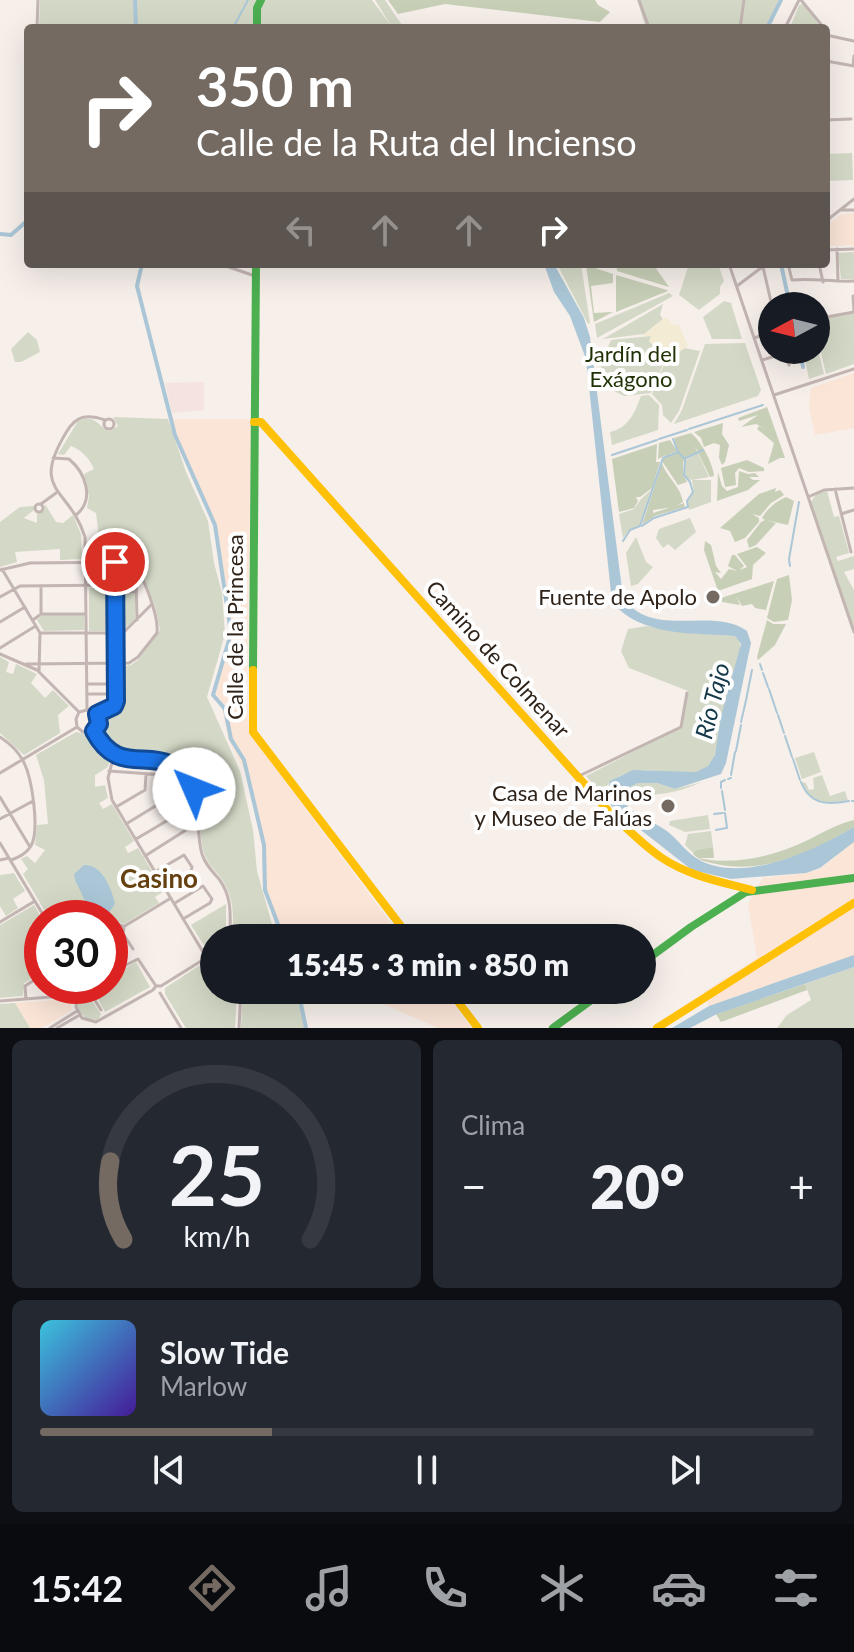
<!DOCTYPE html>
<html lang="es">
<head>
<meta charset="utf-8">
<style>
	:root { --surface:#171b24; --page:#242831; --text:#f1f3f6; --muted:#9ea1a6; --line:#363941; --accent:#746a62 }
	body { margin:0; font-family:Lato,sans-serif; background:var(--page); color:var(--text); height:100vh; display:flex; flex-direction:column; font-size:30px; white-space:nowrap }
	* { box-sizing:border-box; margin:0 }
	p { font-size:26px; color:var(--muted) }
	.icon { flex:none; width:44px; height:44px; fill:none; stroke:currentColor; stroke-width:2; stroke-linecap:round; stroke-linejoin:round }
	.map { position:relative; height:1028px; overflow:hidden }
	.side { display:flex; flex-direction:column; gap:12px; padding:12px; background:#0d0f14; flex:1 }
	.side>* { flex:none }
	.hud { position:absolute; left:24px; top:24px; width:806px; height:244px; border-radius:8px; box-shadow:0 8px 32px #0002; background:#746a62; color:#fff; overflow:hidden }
	.needle { width:52px; rotate:263deg }
	.controls { position:absolute; left:758px; top:292px; display:grid; gap:16px }
	.controls a { display:grid; place-items:center; width:72px; height:72px; border-radius:50%; background:var(--surface); box-shadow:0 8px 32px #0002; font-size:40px }
	.speed { position:absolute; left:24px; top:900px; display:flex; gap:16px; font-size:40px; font-weight:700; text-align:center }
	.speed>* { display:grid; place-content:center; width:104px; height:104px; border-radius:50%; background:var(--surface); box-shadow:0 8px 32px #0002; line-height:1 }
	.speed .limit { border:12px solid #d22; background:#fff; color:#111 }
	.pin { position:absolute; display:grid; place-items:center; width:68px; height:68px; color:#fff; margin:-34px; border:4px solid #fff; border-radius:50%; box-shadow:0 2px 8px #0007 }
	.me { position:absolute; width:88px; margin:-44px; rotate:314deg; stroke-linejoin:round; filter:drop-shadow(0 0 6px #0008) }
	.turn { display:flex; align-items:center; gap:28px; height:168px; padding:0 40px; font-size:36px }
	.turn .icon { width:104px; height:104px; stroke-width:2.5 }
	.turn b { display:block; font-size:56px; line-height:68px }
	.lanes { display:flex; align-items:center; height:76px; padding:0 40px; background:#0003; justify-content:center; gap:40px; direction:ltr }
	.lanes .off { opacity:.35 }
	.big { font-size:60px; font-weight:800; line-height:1.1 }
	.side .widget { flex:1; display:flex; flex-direction:column; justify-content:center; gap:12px; min-width:0; padding:0 28px; border-radius:12px; background:var(--page) }
	.side .dial { align-items:center; gap:0 }
	.dial svg { height:208px; overflow:visible; fill:none; stroke:var(--line); stroke-width:7; stroke-linecap:round; text-anchor:middle }
	.dial text { fill:var(--text); stroke:none }
	.song { display:flex; align-items:center; gap:24px }
	.cover { width:96px; height:96px; border-radius:12px; background:linear-gradient(135deg,hsl(190 70% 55%),hsl(260 70% 35%)) }
	.played { height:8px; border-radius:4px; background:linear-gradient(90deg,var(--accent) 30%,var(--line) 30%) }
	.keys { display:flex; justify-content:space-around; direction:ltr }
	.heat { display:flex; justify-content:space-between; align-items:center; font-size:44px; direction:ltr }
	.side .tiles { flex:1; display:grid; gap:12px; grid-template-columns:1fr 1fr }
	.widget:last-child { grid-column:span 2 }
	.trip { position:absolute; left:200px; top:924px; width:456px; height:80px; border-radius:40px; background:var(--surface); box-shadow:0 8px 32px #0002; font-weight:800; line-height:80px; text-align:center }
	.tabs { display:flex; height:128px; justify-content:space-around; align-items:center; background:#090b0e; color:var(--muted) }
	.tabs .icon { width:56px; height:56px }
	.tabs .current { color:var(--accent) }
	.tabs b { font-size:36px; color:var(--text) }
	.map>svg:first-child { display:block }
	.built { fill:#fae5d7 }
	.industrial { fill:#f5e3df }
	.green { fill:#d4d9c7 }
	.forest { fill:#c7cfb7 }
	.sand { fill:#f3ebd4 }
	.water { fill:#abc7d7 }
	.lines { fill:none; stroke-linecap:round; stroke-linejoin:round }
	.stream { stroke:#abc7d7; stroke-width:2 }
	.canal { stroke:#abc7d7; stroke-width:4 }
	.street { stroke:#c3b5b2; stroke-width:3 }
	.fast { stroke:#4caf50; stroke-width:8 }
	.slow { stroke:#ffc107; stroke-width:8 }
	.route-casing { stroke:#114b97; stroke-width:20 }
	.route { stroke:#1a73e8; stroke-width:14 }
	.poi-dot { fill:#746a62; stroke:#fefefe; stroke-width:3 }
	.labels { text-anchor:middle; stroke-width:8; stroke-linejoin:round; paint-order:stroke }
	.park-label { font-size:22px; fill:#1f3104; stroke:#fefefe }
	.poi-label { font-size:22px; fill:#2e2219; stroke:#fefefe; text-anchor:end }
	.street-label { font-size:22px; fill:#2e2219; stroke:#fefefe }
	.water-label { font-size:24px; font-style:italic; fill:#13384a; stroke:#fefefe }
	.quarter-label { font-size:26px; font-weight:bold; fill:#654010; stroke:#fefefe }
</style>
</head>
<body>
<div class="map">
<svg width="854" height="1028" viewBox="0 0 854 1028">
	<rect width="100%" height="100%" fill="#f6efea"/>
	<path class="built" d="M854 213V245L826 246V226L840 215Z
		M854 373V428L815 435 809 407 811 388Z
		M173 419H248L251 422 247 687 249 733 402 938H279L262 881V848L248 778 228 739 223 712 215 691 232 634 216 524 177 435Z
		M854 842V955L709 1006 704 992 757 958 748 904 763 878 806 873 820 869Z
		M352 990H442L472 1028H438Z
		M70 999 72 1010 42 1028H30L15 1003Z"/>
	<path class="industrial" d="M204 382V410L172 413 165 383Z"/>
	<path class="green" d="M40 0H372L392 27 375 0H385L404 28H39Z
		M637 0H781L766 28H646Z
		M803 4 819 25 820 28 791 25 799 5Z
		M852 153 853 180 826 181V154Z
		M854 252V279H841L838 253Z
		M557 264H581L590 323 588 324Z
		M689 264H718L724 281 720 287V294L699 310 679 295Z
		M669 293 673 296 597 338 595 324Z
		M724 301 731 303 742 339H712L703 317Z
		M663 304 660 315 663 319 644 334 603 339Z
		M854 313V364L826 374 816 331V320Z
		M28 332 37 340 40 352 21 362H15L11 349Z
		M651 336 667 355 651 393 624 396 614 391 602 376 601 364 611 340Z
		M816 342 824 374 809 379 803 350H816Z
		M745 343 761 390 758 396 674 424 682 410 705 344Z
		M684 348 700 351 679 411 671 423 663 415 662 405 652 394 665 362Z
		M649 395 659 405 658 430 612 445 610 432C629 428 635 412 641 396Z
		M113 417 168 419 186 472 208 521 214 563 222 593 225 634 207 697 240 771 253 830 257 871 276 938H233C233 916 235 898 221 878 215 870 207 863 204 853 194 820 212 785 174 763 145 746 119 771 98 733L102 715 120 704V667L131 665 138 660 160 630 155 606 136 562 129 560H90L89 539 99 536 96 513 87 508 89 496 84 474 94 469C89 458 82 450 71 446L64 455 58 454 78 421C96 414 97 426 109 431L118 426Z
		M698 453 709 477 692 480H711V502L689 510 687 502 694 492 692 480 688 479 684 474V461Z
		M651 490 640 526 630 529 623 538 619 514 634 509 641 499Z
		M827 491 834 517 839 516 849 553 836 557 838 561 854 556V569L844 572 854 590V632L811 502 816 494Z
		M45 504 56 522 63 523 73 515 81 534 82 559 60 560V549L15 552 17 562 0 567V522L20 507 34 506V510L24 518 37 523V514L44 511Z
		M690 518 696 532 675 550 668 544 663 548 656 538 659 529Z
		M636 537 646 562 653 567 638 584 631 586 626 553Z
		M89 588H112V631H89Z
		M119 594H135V619L122 631 120 630Z
		M42 615H84V630L44 631 37 620Z
		M647 626 688 633 735 636 739 640C744 654 731 692 725 706 717 724 722 749 709 765 687 791 635 746 601 793L586 776 682 727 688 691 629 668 621 651 628 629Z
		M0 657 9 662 6 672 13 674 16 664 37 674 31 683 45 698 53 690 69 706 58 715 60 733 24 755 0 733Z
		M76 732 92 736 101 750 110 758 108 767 95 775V787L105 785 108 798 99 803 103 809 112 804 134 841 125 847 128 853 138 848 153 873 144 878 147 884 157 879 164 891 155 897 159 903 124 924 116 921 111 923 115 931 110 935V918H49L23 874 28 869 21 859 27 856 35 863 45 850 35 845 37 825 48 824 44 780 36 755Z
		M814 752 821 772 802 779 795 758Z
		M822 775 830 796 845 791 848 800C828 805 810 804 802 782L806 783 809 790 814 789 813 778Z
		M702 782C684 790 665 795 645 795L640 789 632 790 625 798 629 809 620 797 621 791 637 783H657L675 789Z
		M708 815 710 829 685 832 669 825 670 821Z
		M711 831 713 847 695 850 693 853 685 845 688 834Z
		M14 873 25 891 13 899 18 908 6 916 0 906V875Z
		M226 904V938H214V950L209 953 191 925Z
		M34 905 42 919V972L24 983 23 996 0 998V925Z
		M214 956V990H237L235 1028H186L165 994V988Z
		M136 962 150 987 105 1012 92 988 110 986V977Z
		M854 967V1028H777L787 1015 811 1000 805 984Z
		M243 990H291L300 1002 305 1028H241Z
		M85 991 101 1014 98 1020 87 1019 78 1010V997Z
		M15 1003 30 1028H0V1004Z"/>
	<path class="forest" d="M388 0H595L598 5 610 12 600 22 445 4 398 14Z
		M616 264H653L669 287 617 271Z
		M586 265 613 274V283L591 286 594 313 613 312 594 322Z
		M616 275 667 290 668 291 616 312Z
		M767 407 785 458H780L768 464 774 443 757 429 759 426 767 430 756 424 741 427 758 415 739 421 738 418Z
		M723 423 722 434 729 445 725 462 722 465 719 458 720 445 714 443 704 447 701 438 694 432Z
		M691 433C701 441 713 463 714 476L710 477 695 446 697 452 683 461V475L687 482 678 485 662 461 666 455 658 459 659 443 670 440 677 451 667 455 678 453 674 438Z
		M657 444 656 462H660L652 488 640 497H636L638 501 634 508 619 512 612 459Z
		M747 460 764 468V471L749 472 739 468 735 473 736 485 725 487 721 468Z
		M662 463C667 478 680 485 683 502L674 507 653 510V513L684 503 685 507 655 516 642 525Z
		M739 471 748 474 755 473 759 477H749L753 480H760L748 490 717 501 718 472 722 486 727 491 738 487Z
		M776 488 775 492 780 490 784 495 771 503 760 516 752 514 759 518V522L745 538 735 542 730 531 720 528 759 494Z
		M786 497 794 501 788 525 766 520 776 523 756 545 749 548 747 540 761 522 765 520 762 518C768 508 775 502 786 497Z
		M705 541 711 545 716 566 721 573 715 572 721 579 729 569 737 571 728 566 732 555H735L744 566 740 570 747 567 737 554 757 547 766 553 753 565 752 579 718 591 704 550Z
		M789 575 792 600 788 620 774 622 767 618 777 579Z
		M774 581 766 610 755 608 752 604 742 606 736 596 740 605 722 602 721 598Z
		M767 620 773 624H786L775 645 758 660 757 657Z
		M854 820V827C813 851 766 875 716 864 707 862 700 861 693 854L695 850 713 847 714 858H699C735 866 775 856 808 840 824 832 837 824 854 820Z
		M805 984 807 990 721 1022 716 1014Z"/>
	<path class="sand" d="M666 317 672 324 679 325 688 346 665 362 666 356H660L649 341 651 336H644V334Z"/>
	<path class="water" d="M544 264H554L584 318 590 337 623 597C652 641 712 605 747 631L751 643 726 763 721 774 675 789 657 783H638L621 791 620 797C630 814 649 819 664 829 676 837 684 850 696 858 741 886 815 850 854 827V842L820 868 806 873 731 879 692 870 614 809 606 799 610 781 633 770 696 772 708 766 715 755 721 716 741 644 735 636C694 633 641 637 612 602L586 359 570 316 554 292Z
		M84 865C102 864 112 889 115 904L105 918 93 917 75 880 74 874Z
		M854 955V967L717 1014 690 1028H672L709 1006Z"/>
	<g class="lines">
		<path class="stream" d="M233 28 248 0
			M689 429 763 405
			M659 439 687 430
			M612 455 657 440
			M686 458 703 450
			M642 526 654 518 688 507 687 501 693 492 690 482 684 475 685 459 679 453
			M623 541 630 530 640 526 663 458 678 452 673 439
			M790 566 789 559 799 502
			M760 664 762 670
			M763 673 768 687
			M769 689 777 713
			M747 695 752 670
			M778 715 784 733
			M741 722 747 696
			M785 736 792 757
			M736 751 741 725
			M793 759 800 780
			M731 775 735 752
			M728 779 731 778
			M801 782C810 805 827 805 849 801
			M721 788V782L725 780
			M722 791 725 810
			M852 801H854
			M725 813 727 828
			M714 814 723 813
			M716 830 726 828"/>
		<path class="canal" d="M135 0 136 28
			M767 28 781 0
			M0 234 11 235 28 220
			M142 264 137 286 175 435 215 525 231 633 213 695 225 709 231 739 244 760 264 845 265 890 279 927 281 938
			M781 264 790 306
			M800 350 803 367
			M294 990 301 1004 306 1028"/>
		<path class="street" d="M639 0 649 28
			M801 0 824 28
			M37 28 38 0
			M740 28 744 0
			M785 28 799 0
			M826 35 854 41
			M826 61 854 66
			M853 66 854 56
			M826 120 851 119
			M840 210H854
			M826 221 854 199
			M837 249 838 281
			M826 250 854 249
			M220 264 255 276
			M729 264 854 632
			M788 264 792 280C813 278 832 282 854 281
			M819 264 823 282
			M763 267 772 306
			M737 286 766 264
			M853 296 854 312
			M807 298 809 306
			M816 319 854 312
			M754 338 767 334
			M784 350 789 365
			M762 360 785 353
			M774 395 854 369
			M104 424a5 5 0 1 1 10 0a5 5 0 1 1-10 0Z
			M53 458 69 459C86 473 95 500 76 515
			M835 489 851 552
			M808 497 824 490 854 488
			M35 508a4 4 0 1 1 8 0a4 4 0 1 1-8 0Z
			M41 504 56 493
			M841 514 854 510
			M126 564 127 592
			M2 569 40 633 39 672
			M0 570 30 563 130 562C143 571 159 617 157 633L138 657 129 663 26 664
			M136 577 137 620
			M116 592H136
			M0 597 20 586 115 585
			M41 614H86
			M33 620 41 614V586
			M0 622 25 607
			M40 633H123L152 604
			M0 648 34 627
			M0 654 37 670 79 712
			M87 684H115
			M88 694H117
			M87 709 85 537C69 486 29 493 67 431 77 415 88 414 105 420
			M97 714 114 706 116 701 115 562
			M77 727 76 719 79 712 91 709 99 717V724L94 731
			M77 727 83 732 94 731
			M94 731C120 780 145 744 178 768 207 790 193 824 202 854 205 864 212 871 219 879 233 898 230 916 230 938
			M0 737C9 743 17 750 22 759 32 775 40 830 31 846 26 854 19 857 11 860
			M114 755 108 778 112 800 206 957
			M109 771 165 775 176 791 175 794 126 824
			M0 773 77 727
			M579 776 681 727 687 693
			M0 797 30 847
			M116 807 145 790 146 775
			M0 819 33 801
			M136 839 175 816H180L186 830 145 856
			M0 843 45 918
			M0 860 9 858
			M155 872 184 855 192 867 191 871 164 888
			M175 903 203 886 212 899 210 903 183 919
			M0 922 35 901
			M116 929a4 4 0 1 1 8 0a4 4 0 1 1-8 0Z
			M123 927 171 898
			M122 932 133 949
			M110 973 138 959 156 986
			M86 986 101 1010
			M89 986 78 994 76 1007 82 1018 96 1022 153 990 156 986H161L214 953
			M160 993 181 1028
			M26 999 25 986 42 975
			M0 1001 76 995
			M50 1028 77 1011
			M57 1028 78 1016
			M239 1028 241 990"/>
		<path class="fast" d="M257 28V8L261 0
			M253 670 256 264
			M642 963 691 927 746 892 854 878
			M553 1028 605 990"/>
		<path class="slow" d="M254 422H261L613 816C629 830 644 846 662 858 689 876 721 882 752 890
			M253 670V732L410 938
			M449 990 478 1028
			M657 1028 854 903"/>
	</g>
	<g class="lines">
		<g class="route-casing">
			<path id="route" d="M115 562 116 701 114 706 97 714 99 724 94 731C123 786 163 733 194 789"/>
		</g>
		<use href="#route" class="route"/>
	</g>
	<g class="poi-dot">
		<circle cx="713" cy="597" r="8"/>
		<circle cx="668" cy="806" r="8"/>
	</g>
	<g class="labels">
		<g class="park-label">
			<text x="631" y="362">Jardín del<tspan x="631" dy="25">Exágono</tspan></text>
		</g>
		<g class="poi-label">
			<text x="697" y="605">Fuente de Apolo</text>
			<text x="652" y="801">Casa de Marinos<tspan x="652" dy="25">y Museo de Falúas</tspan></text>
		</g>
		<g class="street-label">
			<text transform="translate(235 627) rotate(-90)" y="8">Calle de la Princesa</text>
			<text transform="translate(498 659) rotate(48)" y="8">Camino de Colmenar</text>
		</g>
		<g class="water-label">
			<text transform="translate(713 701) rotate(-76)" y="8">Río Tajo</text>
		</g>
		<g class="quarter-label">
			<text x="159" y="888">Casino</text>
		</g>
	</g>
</svg>
<div class="controls">
<a><svg class="needle" viewBox="-14 -14 28 28"><path d="M0-13l5 13h-10z" fill="#e53935"/><path d="M0 13l5-13h-10z" fill="#9ea1a6"/></svg></a>
</div>
<div class="speed"><div class="limit">30</div></div>
<div class="pin" style="left:115px;top:562px;background:#d93025"><svg class="icon" aria-label="arrive" viewBox="0 0 24 24"><path d="M6 21V4h12l-3 4 3 4H6"/></svg></div>
<svg class="me" style="left:194px;top:789px" viewBox="-20 -20 40 40"><circle r="19" fill="#fff"/><path d="M0-13L10 11 0 6-10 11z" fill="#1a73e8"/></svg>
<div class="trip">15:45 · 3 min · 850 m</div>
<div class="hud">
<div class="turn"><svg class="icon" aria-label="right" viewBox="0 0 24 24"><path d="M7 20v-9h11M14 6l5 5-5 5"/></svg><div><b>350 m</b>Calle de la Ruta del Incienso</div></div>
<div class="lanes"><svg class="icon off" aria-label="left" viewBox="0 0 24 24"><path d="M17 20v-9H6M10 6l-5 5 5 5"/></svg><svg class="icon off" aria-label="ahead" viewBox="0 0 24 24"><path d="M12 20V5M6 11l6-6 6 6"/></svg><svg class="icon off" aria-label="ahead" viewBox="0 0 24 24"><path d="M12 20V5M6 11l6-6 6 6"/></svg><svg class="icon" aria-label="right" viewBox="0 0 24 24"><path d="M7 20v-9h11M14 6l5 5-5 5"/></svg></div>
</div>
</div>
<section class="side">
<div class="tiles">
<div class="widget dial"><svg viewBox="0 0 100 80">
<path d="M14 69A42 42 0 1 1 86 69"/>
<path d="M14 69A42 42 0 0 1 9 39" stroke="#746a62"/>
<text x="50" y="56" font-size="32" font-weight="700">25</text>
<text x="50" y="72" font-size="11">km/h</text>
</svg></div>
<div class="widget"><p>Clima</p>
<div class="heat"><a>−</a><b class="big">20°</b><a>+</a></div>
</div>
<div class="widget">
<div class="song"><i class="cover"></i><div><b>Slow Tide</b><p>Marlow</p></div></div>
<div class="played"></div>
<div class="keys"><svg class="icon" aria-label="previous" viewBox="0 0 24 24"><path d="M18 5L8 12l10 7zM5 5v14"/></svg><svg class="icon" aria-label="pause" viewBox="0 0 24 24"><path d="M8 5v14M16 5v14"/></svg><svg class="icon" aria-label="next" viewBox="0 0 24 24"><path d="M6 5l10 7-10 7zM19 5v14"/></svg></div>
</div>
</div>
</section>
<nav class="tabs">
<b>15:42</b>
<svg class="icon current" aria-label="directions" viewBox="0 0 24 24"><path d="M12 3l9 9-9 9-9-9zM9 14v-3h6M13 9l2 2-2 2"/></svg>
<svg class="icon" aria-label="music" viewBox="0 0 24 24"><path d="M9 18V5l10-2v13"/><circle cx="6" cy="18" r="3"/><circle cx="16" cy="16" r="3"/></svg>
<svg class="icon" aria-label="phone" viewBox="0 0 24 24"><path d="M5 4h4l2 5-3 2q2 4 5 5l2-3 5 2v4C11 20 4 13 5 4z"/></svg>
<svg class="icon" aria-label="climate" viewBox="0 0 24 24"><path d="M12 3v18M4 7l16 10M4 17L20 7"/></svg>
<svg class="icon" aria-label="car" viewBox="0 0 24 24"><path d="M5 17H2v-5l4-1 3-4h7l3 4 3 1v5h-3M9 17h6M6 11h13"/><circle cx="7" cy="17" r="2"/><circle cx="17" cy="17" r="2"/></svg>
<svg class="icon" aria-label="filters" viewBox="0 0 24 24"><path d="M4 7h16M4 17h16"/><circle cx="9" cy="7" r="2"/><circle cx="15" cy="17" r="2"/></svg>
</nav>
</body>
</html>
